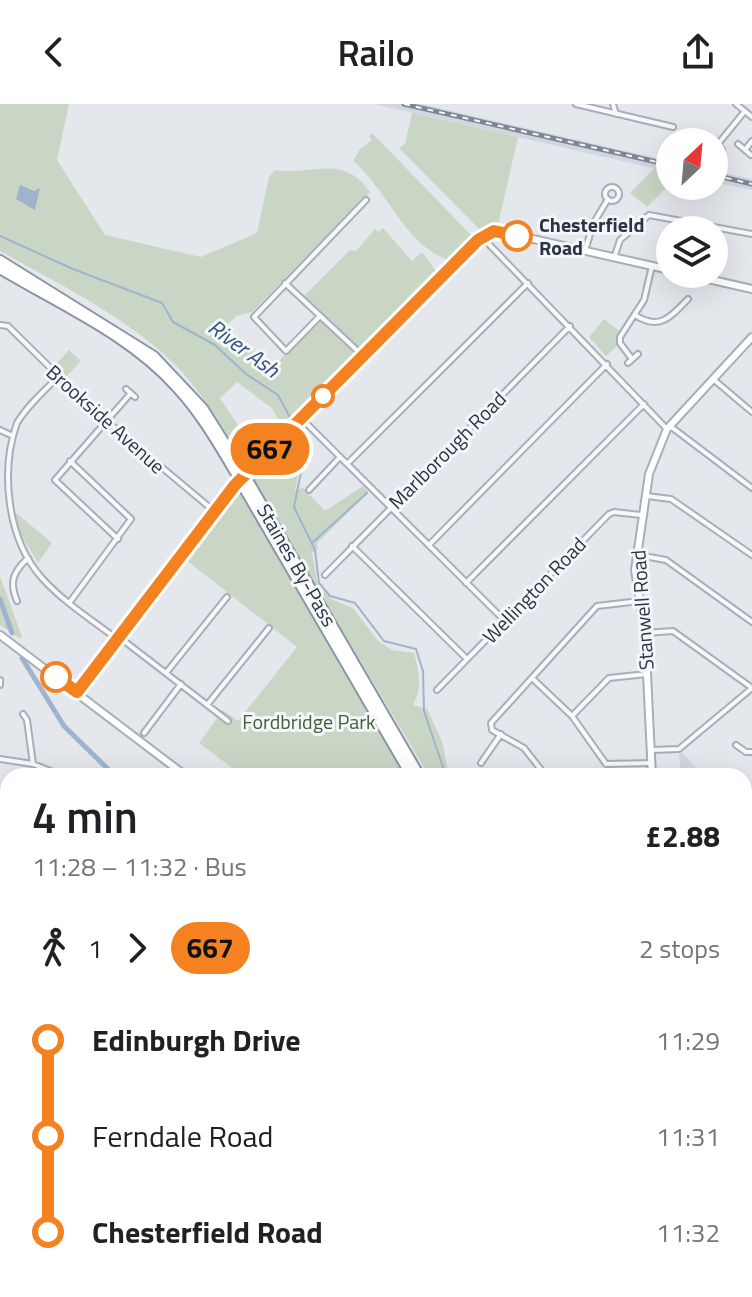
<!DOCTYPE html>
<html lang="en">
<head>
<meta charset="utf-8">
<style>
	body { margin:0; font-family:"Titillium Web",sans-serif; background:#f2f2f2; color:#202124; height:100vh; display:flex; flex-direction:column; font-size:30px; white-space:nowrap }
	* { box-sizing:border-box; margin:0 }
	p { font-size:26px; color:#757577 }
	.icon { flex:none; width:44px; height:44px; fill:none; stroke:currentColor; stroke-width:2; stroke-linecap:round; stroke-linejoin:round }
	.map { position:relative; flex:1; overflow:hidden }
	.sheet { position:absolute; left:0px; top:664px; width:752px; height:530px; display:flex; flex-direction:column; background:#fff; border-radius:24px 24px 0 0; box-shadow:0 8px 32px #0002 }
	.sheet>* { flex:none }
	.badge { padding:0 16px; border-radius:26px; font-size:28px; line-height:52px }
	.needle { width:52px; rotate:26deg }
	.tools { position:absolute; left:656px; top:24px; display:grid; gap:16px }
	.tools a { display:grid; place-items:center; width:72px; height:72px; border-radius:50%; background:#fff; box-shadow:0 8px 32px #0002; font-size:40px }
	.map>.badge { position:absolute; translate:-50% -50%; box-shadow:0 0 0 4px #fff }
	.legs { display:flex; align-items:center; gap:12px; height:88px; padding:0 32px; font-size:26px }
	.legs p { margin-inline-start:auto }
	.headline { display:flex; align-items:center; justify-content:space-between; height:136px; padding:0 32px }
	h1 { font-size:44px; font-weight:600; line-height:60px }
	ul { padding:0 32px; list-style:none }
	li { display:flex; align-items:center; gap:28px; height:96px; font-size:30px }
	li i { display:grid; place-items:center; width:12px; height:100%; margin:0 10px; background:currentColor }
	li i::after { content:''; width:20px; height:20px; margin:-10px; border:6px solid; border-radius:50%; background:#fff }
	li p { margin-inline-start:auto }
	li:first-child i { background:linear-gradient(#0000 50%,currentColor 0) }
	li:last-child i { background:linear-gradient(currentColor 50%,#0000 0) }
	header { display:flex; justify-content:space-between; align-items:center; height:104px; padding:0 32px; background:#fff; font-size:36px; font-weight:600 }
	.map>svg:first-child { display:block }
</style>
</head>
<body>
<header><svg class="icon" aria-label="back" viewBox="0 0 24 24"><path d="M15 5l-7 7 7 7"/></svg>Railo<svg class="icon" aria-label="share" viewBox="0 0 24 24"><path d="M12 15V3M7 8l5-5 5 5M5 13v7h14v-7"/></svg></header>
<div class="map">
<svg width="752" height="1193" viewBox="0 0 752 1193">
	<rect width="100%" height="100%" fill="#e4e7ec"/>
	<!-- built -->
	<path fill="#d2d6de" d="M374,0h47l249,57v11z
		M714,67l38,8v11l-38,-8z
		M683,649l19,22 -1,1h-20l-2,-22z"/>
	<!-- green -->
	<path fill="#c9d6c5" d="M0,0h69l-12,56 48,75 96,22 56,-24 12,-56 6,-7c39,6 67,-17 95,22l-118,120 -16,4 -13,13 11,11 4,-4 33,33 48,-49 34,32 1,6 -71,71 -11,-21 -35,-26 -17,16 36,55 -10,11c-20,-31 -38,-63 -63,-91 -49,-53 -121,-87 -183,-122z
		M412,9l106,24 -20,88 -17,6 -82,-83 6,-4z
		M372,29l101,104 -25,23c-45,-17 -60,-70 -95,-99l7,-12 12,-9 -3,-3z
		M655,64l15,4v12l-23,23 -17,-14z
		M383,124l29,33 10,-9 14,19 -71,75h-8l-53,-50 46,-46 6,1 19,-22 4,3z
		M604,215l15,12 -1,14 -12,11 -17,-19z
		M69,246l12,11 -16,17 -12,-11z
		M295,329l5,32 -5,25 8,-2 22,23 38,-25 6,6 -52,51 1,6 -6,4 6,32 13,14 22,9 25,33 14,9 22,3c5,18 9,35 -1,52l14,4 15,32 7,35h-20l-178,-299z
		M238,386l166,286h-161l-44,-33 24,-33 15,11 59,-74 -111,-87z
		M15,408l37,31 -14,20 -22,-37z
		M0,472l22,61 -3,1 -19,-13z
		M752,706v360l-8,-8v-351z
		M8,1005v38l-8,6v-39z
		M744,1103l6,6 -3,3 5,-1v65l-8,-9z
		M8,1121v65h99l-3,7h-104v-66z
		M119,1186h43v4l-41,3 -5,-2z
		M306,1186h68l-14,7h-69z"/>
	<!-- water -->
	<path fill="#9fb4cc" d="M20,81l14,6 6,-3 -5,22 -19,-11z
		M8,1043v78l-8,6v-78z
		M744,1167l8,9v17h-392l14,-7h370z"/>
	<g fill="none" stroke-linecap="round" stroke-linejoin="round">
		<!-- stream -->
		<path stroke="#9fb4cc" stroke-width="2" d="M0,132l73,33 89,34 11,19 42,23 31,29 32,21 15,28
			M297,324l7,29 -10,50 21,43 4,33 11,13 25,7 29,38 32,8 7,22 1,40 22,65
			M312,439l55,-50"/>
		<!-- canal -->
		<path stroke="#9fb4cc" stroke-width="5" d="M0,495l12,34
			M22,554l42,68 51,50
			M744,1101l8,8"/>
		<!-- river -->
		<path stroke="#9fb4cc" stroke-width="9" d="M280,1193l14,-7"/>
		<defs>
			<path id="street" d="M576,0l97,23
				M613,0l3,10
				M736,0l16,13
				M738,40l13,11
				M722,46l-4,-6 27,-33
				M745,46l7,-9
				M605 90a7 7 0 1 1 14 0a7 7 0 1 1-14 0Z
				M482,133l184,191
				M585,147l8,-27 15,-25
				M614,154l6,-18 29,-25 103,19
				M285,179l78,73
				M635,211c24,16 36,2 53,-16
				M320,212l-34,35 -32,-34 112,-117
				M0,221l8,1 83,82 123,103
				M632,255l-12,-16v-6l24,-37 8,-34
				M628,259l10,-9
				M58,273c-14,14 -31,29 -41,46 -17,48 -10,115 24,154 21,24 51,43 76,62
				M713,275l39,33
				M126,285l9,8
				M301,314l204,203
				M670,322l82,62
				M0,326l11,5
				M347,360l181,-181
				M309,386l31,-33
				M647,392l24,3 81,56
				M118,435l-63,-59 76,-87
				M429,441l178,-181
				M352,442l115,113
				M638,451l28,5 86,62
				M325,471l245,-249
				M466,479l178,-179
				M17,497c-8,-19 -4,-29 11,-43
				M70,498l61,-83 -61,-58
				M645,529l28,-2 79,57 -73,61 -27,1
				M119,533l109,84
				M166,569l61,-76
				M532,574l40,38 34,48 46,-1
				M0,576v5
				M437,586l172,-176 5,-2 27,3
				M207,601l62,-77
				M23,610l4,6 6,44
				M572,612l37,-38 38,-4
				M144,629l37,-49
				M736,641l10,7h6
				M0,655l33,5 30,12
				M481,659l20,-29
				M546,672l-22,-28 -32,-18 -1,-7 106,-117 43,-5
				M730,672l5,-1
				M0,742l8,-1
				M0,795l8,6
				M0,858l8,6
				M0,916l8,-5"/>
			<path id="secondary" d="M686,170l66,15
				M0,531l186,141
				M56,573l15,15h6
				M77,588l158,-207 249,-250 14,-4 172,39
				M652,672l-7,-143 -10,-63 14,-96 18,-45 85,-92
				M744,701l8,-1
				M0,1003l8,-6"/>
			<path id="highway" d="M0,156l154,96 49,52 39,62
				M0,165c60,36 130,66 177,119 24,26 41,56 59,86
				M252,383l168,289
				M246,388l165,284
				M744,1071l8,8
				M744,1082l8,8"/>
		</defs>
		<!-- street casing -->
		<use href="#street" stroke="#a9aeb7" stroke-width="8"/>
		<!-- secondary casing -->
		<use href="#secondary" stroke="#a9aeb7" stroke-width="10"/>
		<!-- highway casing -->
		<use href="#highway" stroke="#8b94a3" stroke-width="12"/>
		<!-- street -->
		<use href="#street" stroke="#f7f8fa" stroke-width="4"/>
		<!-- secondary -->
		<use href="#secondary" stroke="#fff" stroke-width="6"/>
		<!-- highway -->
		<use href="#highway" stroke="#fff" stroke-width="8"/>
		<defs>
			<path id="rail" d="M404,0l266,61
				M714,71l38,9"/>
		</defs>
		<!-- rail casing -->
		<use href="#rail" stroke="#7d8696" stroke-width="5"/>
		<!-- rail -->
		<use href="#rail" stroke="#f4f6f9" stroke-width="2" stroke-dasharray="6" stroke-linecap="butt"/>
		<defs>
			<path id="highway-bridge" d="M242,366l10,17
				M236,370l10,18"/>
		</defs>
		<!-- highway-bridge casing -->
		<use href="#highway-bridge" stroke="#8b94a3" stroke-width="12" stroke-linecap="butt"/>
		<!-- highway-bridge -->
		<use href="#highway-bridge" stroke="#fff" stroke-width="8"/>
	</g>
	<g fill="none" stroke-linecap="round" stroke-linejoin="round">
		<defs>
			<path id="line-1" d="M56,573l21,15 158,-207 243,-245 16,-9 23,5"/>
		</defs>
		<!-- line-1 casing -->
		<use href="#line-1" stroke="#fff" stroke-width="18"/>
		<!-- line-1 -->
		<use href="#line-1" stroke="#f58220" stroke-width="12"/>
	</g>
	<!-- markers -->
	<g fill="#fff" stroke="#f58220" stroke-width="4">
		<circle cx="517" cy="132" r="14"/>
		<circle cx="323" cy="292" r="10"/>
		<circle cx="56" cy="573" r="14"/>
	</g>
	<g text-anchor="middle" dominant-baseline="central" stroke-width="6" stroke-linejoin="round" paint-order="stroke">
		<!-- stop labels -->
		<g font-size="20" font-weight="bold" fill="#2b3445" stroke="#f4f6f9" text-anchor="start">
			<text x="539" y="120">Chesterfield<tspan x="539" dy="23">Road</tspan></text>
		</g>
		<!-- street labels -->
		<g font-size="20" fill="#2b3445" stroke="#f4f6f9">
			<text transform="translate(106 315) rotate(42)">Brookside Avenue</text>
			<text transform="translate(447 346) rotate(-45)">Marlborough Road</text>
			<text transform="translate(297 461) rotate(60)">Staines By-Pass</text>
			<text transform="translate(534 486) rotate(-46)">Wellington Road</text>
			<text transform="translate(642 506) rotate(-94)">Stanwell Road</text>
		</g>
		<!-- park labels -->
		<g font-size="20" fill="#3f6138" stroke="#f4f6f9">
			<text x="309" y="617">Fordbridge Park</text>
		</g>
		<!-- water labels -->
		<g font-size="22" font-style="italic" fill="#34527a" stroke="#f4f6f9">
			<text transform="translate(244 244) rotate(36)">River Ash</text>
		</g>
	</g>
</svg>
<div class="tools">
<a><svg class="needle" viewBox="-14 -14 28 28"><path d="M0-13l5 13h-10z" fill="#e53935"/><path d="M0 13l5-13h-10z" fill="#757577"/></svg></a>
<a><svg class="icon" aria-label="layers" viewBox="0 0 24 24"><path d="M12 4l9 5-9 5-9-5zM3 14l9 5 9-5"/></svg></a>
</div>
<b class="badge" style="left:270px;top:345px;background:#f58220;color:#111">667</b>
<section class="sheet">
<div class="headline"><div><h1>4 min</h1><p>11:28 – 11:32 · Bus</p></div><b>£2.88</b></div>
<div class="legs"><svg class="icon" aria-label="walk" viewBox="0 0 24 24"><circle cx="13" cy="4" r="2"/><path d="M13 8l-2 6 4 7M11 14l-3 7M7 12l3-4h3l4 4"/></svg>1<svg class="icon" aria-label="forward" viewBox="0 0 24 24"><path d="M9 5l7 7-7 7"/></svg><b class="badge" style="background:#f58220;color:#111">667</b><p>2 stops</p></div>
<ul>
<li><i style="color:#f58220"></i><b>Edinburgh Drive</b><p>11:29</p></li>
<li><i style="color:#f58220"></i><span>Ferndale Road</span><p>11:31</p></li>
<li><i style="color:#f58220"></i><b>Chesterfield Road</b><p>11:32</p></li>
</ul>
</section>
</div>
</body>
</html>
